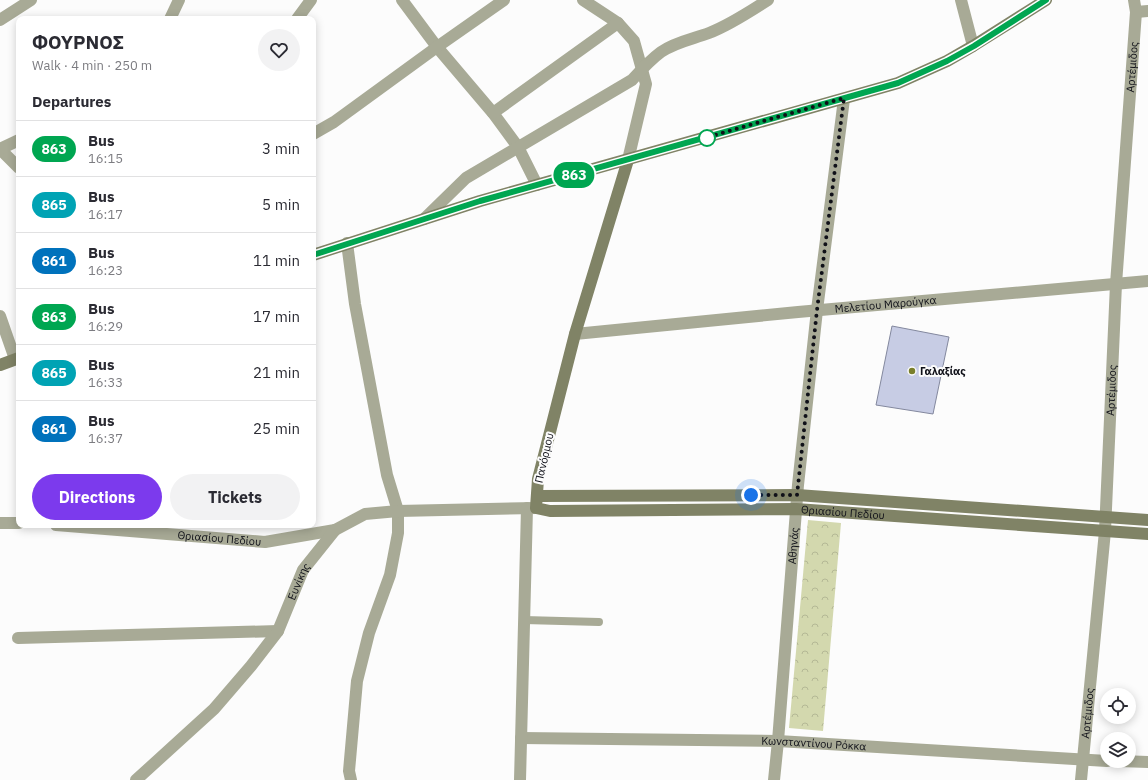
<!DOCTYPE html>
<html lang="en">
<head>
<meta charset="utf-8">
<style>
	body { margin:0; font-family:"IBM Plex Sans",sans-serif; background:#f2f2f3; color:#2b2b33; height:100vh; display:flex; flex-direction:column; font-size:15px; white-space:nowrap }
	* { box-sizing:border-box; margin:0 }
	p { font-size:13px; color:#7c7c81 }
	.icon { flex:none; width:22px; height:22px; fill:none; stroke:currentColor; stroke-width:2; stroke-linecap:round; stroke-linejoin:round }
	.map { position:relative; flex:1; overflow:hidden }
	.side { position:absolute; left:16px; top:16px; width:300px; height:512px; display:flex; flex-direction:column; background:#fff; border-radius:8px; box-shadow:0 2px 10px #0003 }
	.side>* { flex:none }
	.badge { padding:0 8px; border-radius:13px; font-size:14px; line-height:26px }
	.fabs { position:absolute; left:1100px; top:688px; display:grid; gap:8px }
	.fabs a { display:grid; place-items:center; width:36px; height:36px; border-radius:50%; background:#fff; box-shadow:0 2px 10px #0003; font-size:20px }
	.you { position:absolute; width:20px; height:20px; margin:-10px; border:3px solid #fff; border-radius:50%; background:#1a73e8; box-shadow:0 0 0 6px #1a73e833 }
	.map>.badge { position:absolute; translate:-50% -50%; box-shadow:0 0 0 2px #fff }
	h2 { padding:0 16px; font-size:15px; line-height:36px }
	.round { display:grid; place-items:center; flex:none; width:42px; height:42px; border-radius:21px; background:#f2f2f3 }
	.overview { display:flex; align-items:center; justify-content:space-between; height:68px; padding:0 16px }
	h1 { font-size:19px; font-weight:700; line-height:30px }
	.cta { display:flex; gap:8px; margin-top:auto; padding:8px 16px }
	.cta a { flex:1; height:46px; border-radius:24px; background:#7c3aed; color:#fff; font-size:16px; font-weight:700; line-height:46px; text-align:center }
	.cta a+a { background:#f2f2f3; color:#2b2b33 }
	ul { padding:0; list-style:none }
	li { display:flex; align-items:center; gap:12px; height:56px; padding:0 16px; border-top:1px solid #e1e1e2 }
	li div { flex:1 }
	li b { display:block; font-size:15px }
	li em { font-style:normal }
	li .badge { min-width:44px; font-weight:700; text-align:center }
	.map>svg:first-child { display:block }
</style>
</head>
<body>
<div class="map">
<svg width="1148" height="780" viewBox="0 0 1148 780">
	<defs>
		<pattern id="park-crowns" width="20" height="18" patternUnits="userSpaceOnUse"><rect width="20" height="18" fill="#d3d8ae"/><path d="M2 6a3 3 0 1 1 6 0M12 15a3 3 0 1 1 6 0" fill="none" stroke="#b4b895"/></pattern>
	</defs>
	<rect width="100%" height="100%" fill="#fcfcfc"/>
	<!-- park -->
	<path fill="url(#park-crowns)" d="M808,520l33,3 -18,208 -34,-3z"/>
	<!-- building -->
	<path fill="#c7cce4" stroke="#83889e" d="M892,326l57,11 -16,77 -57,-9z"/>
	<g fill="none" stroke-linecap="round" stroke-linejoin="round">
		<!-- lane -->
		<path stroke="#a8aa96" stroke-width="8" d="M524,620l75,2"/>
		<!-- street -->
		<g stroke="#a8aa96" stroke-width="12">
			<path d="M402,0l35,47 56,66 25,34 19,38"/>
			<path d="M583,0l35,23 16,18 12,43 -18,76"/>
			<path d="M961,0l12,46"/>
			<path d="M1136,12l12,-1"/>
			<path d="M170,19l9,-19"/>
			<path d="M297,19l14,-19"/>
			<path d="M0,20l31,-20"/>
			<path d="M493,113l125,-90"/>
			<path d="M313,134l21,-12 103,-75 67,-47"/>
			<path d="M0,149l19,19"/>
			<path d="M0,149l19,-9"/>
			<path d="M424,219l42,-41 166,-98c9,-10 18,-20 29,-28 14,-10 32,-13 48,-19 21,-8 40,-21 59,-33"/>
			<path d="M347,243l8,61 32,171 11,36v22l-8,42 -21,58 -12,48 -8,90 2,9"/>
			<path d="M0,316l15,43"/>
			<path id="s1" d="M575,334l223,-22 350,-31"/>
			<path d="M0,523h19"/>
			<path id="s2" d="M56,525l209,17 70,-12"/>
			<path d="M18,638l260,-7"/>
			<path id="s3" d="M521,738l257,3 329,20"/>
			<path d="M1119,761l29,1"/>
			<path id="s4" d="M136,780l78,-71 37,-43 27,-35 25,-61 32,-40 30,-16 33,-3 138,-3"/>
			<path d="M520,780l7,-272"/>
			<path id="s5" d="M774,780l4,-39 20,-256 19,-175 27,-211"/>
			<path id="s6" d="M1081,780l24,-249 11,-247 20,-272 -2,-12"/>
		</g>
		<!-- secondary -->
		<g stroke="#808366" stroke-width="12">
			<path id="s7" d="M628,160l-53,174 -37,145 -2,29 14,3 246,-2 352,25"/>
			<path d="M313,255l167,-54 418,-118 49,-22 26,-15 73,-46"/>
			<path d="M0,365l19,-7"/>
			<path d="M537,496l260,-1 351,25"/>
		</g>
	</g>
	<g fill="none" stroke-linecap="round" stroke-linejoin="round">
		<defs>
			<path id="line" d="M313,255l167,-54 418,-118 49,-22 27,-15 72,-46"/>
		</defs>
		<!-- line casing -->
		<use href="#line" stroke="#fff" stroke-width="9"/>
		<!-- line -->
		<use href="#line" stroke="#00a651" stroke-width="6"/>
		<!-- walk -->
		<path stroke="#0f1018" stroke-width="4" stroke-dasharray="0 7.2" d="M707,138l-6,1 143,-41 -27,212 -20,185h-46"/>
	</g>
	<!-- markers -->
	<circle fill="#fff" stroke="#00a651" stroke-width="2" cx="707" cy="138" r="8"/>
	<circle fill="#7a7f2a" stroke="#fcfcfc" stroke-width="1.5" cx="912" cy="371" r="4"/>
	<g text-anchor="middle" dominant-baseline="central" stroke-width="4" stroke-linejoin="round" paint-order="stroke">
		<!-- street labels -->
		<g font-size="11" fill="#0f1018" stroke="#fcfcfc">
			<text stroke="none"><textPath href="#s6" startOffset="715">Αρτέμιδος</textPath></text>
			<text stroke="none"><textPath href="#s1" startOffset="312">Μελετίου Μαρούγκα</textPath></text>
			<text stroke="none"><textPath href="#s6" startOffset="391">Αρτέμιδος</textPath></text>
			<text transform="translate(544 458) rotate(-77)">Πανόρμου</text>
			<text stroke="none"><textPath href="#s7" startOffset="668">Θριασίου Πεδίου</textPath></text>
			<text stroke="none"><textPath href="#s2" startOffset="164">Θριασίου Πεδίου</textPath></text>
			<text stroke="none"><textPath href="#s5" startOffset="235">Αθηνάς</textPath></text>
			<text stroke="none"><textPath href="#s4" startOffset="260">Ευνίκης</textPath></text>
			<text stroke="none"><textPath href="#s6" startOffset="67">Αρτέμιδος</textPath></text>
			<text stroke="none"><textPath href="#s3" startOffset="293">Κωνσταντίνου Ρόκκα</textPath></text>
		</g>
		<!-- poi labels -->
		<g font-size="11" font-weight="bold" fill="#0f1018" stroke="#fcfcfc" text-anchor="start">
			<text x="920" y="371">Γαλαξίας</text>
		</g>
	</g>
</svg>
<div class="fabs">
<a><svg class="icon" aria-label="locate" viewBox="0 0 24 24"><circle cx="12" cy="12" r="6"/><path d="M12 2v4M12 18v4M2 12h4M18 12h4"/></svg></a>
<a><svg class="icon" aria-label="layers" viewBox="0 0 24 24"><path d="M12 4l9 5-9 5-9-5zM3 14l9 5 9-5"/></svg></a>
</div>
<div class="you" style="left:751px;top:495px"></div>
<b class="badge" style="left:574px;top:175px;background:#00a651;color:#fff">863</b>
<section class="side">
<div class="overview"><div><h1>ΦΟΥΡΝΟΣ</h1><p>Walk · 4 min · 250 m</p></div><a class="round"><svg class="icon" aria-label="heart" viewBox="0 0 24 24"><path d="M12 20l-8-8c-3-5 5-10 8-4 3-6 11-1 8 4z"/></svg></a></div>
<h2>Departures</h2>
<ul>
<li><span class="badge" style="background:#00a651;color:#fff">863</span><div><b>Bus</b><p>16:15</p></div><em>3 min</em></li>
<li><span class="badge" style="background:#00a3b4;color:#fff">865</span><div><b>Bus</b><p>16:17</p></div><em>5 min</em></li>
<li><span class="badge" style="background:#0072bc;color:#fff">861</span><div><b>Bus</b><p>16:23</p></div><em>11 min</em></li>
<li><span class="badge" style="background:#00a651;color:#fff">863</span><div><b>Bus</b><p>16:29</p></div><em>17 min</em></li>
<li><span class="badge" style="background:#00a3b4;color:#fff">865</span><div><b>Bus</b><p>16:33</p></div><em>21 min</em></li>
<li><span class="badge" style="background:#0072bc;color:#fff">861</span><div><b>Bus</b><p>16:37</p></div><em>25 min</em></li>
</ul>
<div class="cta"><a>Directions</a><a>Tickets</a></div>
</section>
</div>
</body>
</html>
